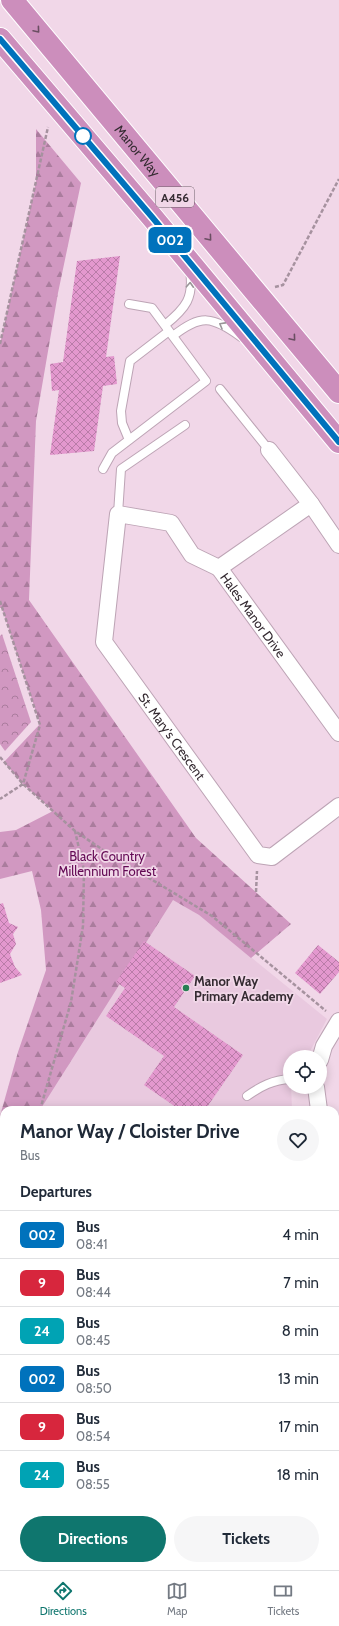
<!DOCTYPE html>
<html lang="en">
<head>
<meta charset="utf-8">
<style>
	body { margin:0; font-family:Cabin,sans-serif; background:#f6f6f7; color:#1f2937; height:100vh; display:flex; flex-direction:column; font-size:15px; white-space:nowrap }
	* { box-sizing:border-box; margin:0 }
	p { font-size:13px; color:#747a83 }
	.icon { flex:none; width:22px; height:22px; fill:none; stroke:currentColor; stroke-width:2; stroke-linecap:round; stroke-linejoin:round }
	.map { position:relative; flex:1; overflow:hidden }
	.sheet { position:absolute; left:0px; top:1106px; width:339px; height:464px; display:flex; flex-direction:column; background:#fff; border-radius:12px 12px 0 0; box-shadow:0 2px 10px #0003 }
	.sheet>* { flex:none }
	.badge { padding:0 8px; border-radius:6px; font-size:14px; line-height:26px }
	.controls { position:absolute; left:283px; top:1050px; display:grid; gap:8px }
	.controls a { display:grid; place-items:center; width:44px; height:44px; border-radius:50%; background:#fff; box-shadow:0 2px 10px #0003; font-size:20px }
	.map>.badge { position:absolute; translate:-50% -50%; box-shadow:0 0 0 2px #fff }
	h2 { padding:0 20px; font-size:15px; line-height:36px }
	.round { display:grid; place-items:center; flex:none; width:42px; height:42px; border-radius:21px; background:#f6f6f7 }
	.head { display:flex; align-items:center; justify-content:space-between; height:68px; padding:0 20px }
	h1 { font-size:19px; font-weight:700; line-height:30px }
	.action { display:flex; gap:8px; margin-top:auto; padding:8px 20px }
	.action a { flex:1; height:46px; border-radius:24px; background:#0f766e; color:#fff; font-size:16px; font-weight:700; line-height:46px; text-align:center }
	.action a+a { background:#f6f6f7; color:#1f2937 }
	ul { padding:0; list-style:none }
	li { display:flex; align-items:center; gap:12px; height:48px; padding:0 20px; border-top:1px solid #e0e1e3 }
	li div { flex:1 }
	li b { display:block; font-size:15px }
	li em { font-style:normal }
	li .badge { min-width:44px; font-weight:700; text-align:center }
	.tab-bar { display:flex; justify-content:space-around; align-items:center; height:56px; border-top:1px solid #e0e1e3; background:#fff; font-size:11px; color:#747a83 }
	.tab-bar a { display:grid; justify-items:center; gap:2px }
	.tab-bar .active { color:#0f766e }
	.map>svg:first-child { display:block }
</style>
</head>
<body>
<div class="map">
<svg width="339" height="1570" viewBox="0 0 339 1570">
	<defs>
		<pattern id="forest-firs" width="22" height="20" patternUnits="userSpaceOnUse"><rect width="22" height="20" fill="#d198c1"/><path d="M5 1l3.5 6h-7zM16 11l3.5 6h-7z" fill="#aa7c9d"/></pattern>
		<pattern id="park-crowns" width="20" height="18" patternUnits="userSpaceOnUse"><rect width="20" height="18" fill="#d198c1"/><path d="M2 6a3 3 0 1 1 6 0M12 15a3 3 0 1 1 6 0" fill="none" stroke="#aa7c9d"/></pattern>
		<pattern id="water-waves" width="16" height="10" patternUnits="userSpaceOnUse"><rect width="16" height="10" fill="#b972a6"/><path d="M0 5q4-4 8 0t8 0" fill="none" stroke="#975e88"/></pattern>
		<pattern id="building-cross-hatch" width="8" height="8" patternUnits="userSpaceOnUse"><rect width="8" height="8" fill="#e398ce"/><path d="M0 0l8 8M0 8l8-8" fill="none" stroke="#b97ca8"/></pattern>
	</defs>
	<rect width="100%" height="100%" fill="#f1d7e8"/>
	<!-- built -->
	<path fill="#e9c9df" d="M87,847l112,68 128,104 -20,38h-17l2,53h-252l27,-64z"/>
	<!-- forest -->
	<path fill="url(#forest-firs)" d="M36,129l45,54 -23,110 -22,128 -7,179 167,238 95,86 -40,34 -52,-43 -26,-15 -133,210h-36v7l-4,-1 18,-64 28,-82 -5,-60 -9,-39 -32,8v-47l16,-2 37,-19 -30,-27 -19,-22 36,-38 -38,-116h-2v-264l36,-162z"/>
	<!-- park -->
	<path fill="url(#park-crowns)" d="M2,634l29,88 -26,29 -5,-7v-108z"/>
	<!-- water -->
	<path fill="url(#water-waves)" stroke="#915d83" d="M0,1116l4,2v46l-4,7z"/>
	<!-- building -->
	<path fill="url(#building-cross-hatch)" d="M120,256l-14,101 8,-1 3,28 -14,2 -9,65 -44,4 9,-65 -7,1 -2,-27 13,-2 14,-101z
		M3,903l6,20 9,4 -5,7 3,10 -6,10 5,13 7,8 -22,8v-79z
		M144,941l51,35 -21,31 69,48 -38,55h-25l-36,-25 20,-29 -58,-40 19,-28 -9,-6z
		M318,945l21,17v10l-19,22 -25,-21z"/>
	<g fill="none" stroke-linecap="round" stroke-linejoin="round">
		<defs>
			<path id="service" d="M165,325c21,-17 29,-27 25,-55
				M173,336c28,-22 39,-20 68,1
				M220,389l49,61
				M129,440l-7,-17 -1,-12 9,-50 39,-30
				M103,469l9,-16 94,-72 -54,-73 -23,-4
				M118,514l3,-45 64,-44
				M247,1096c14,-10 26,-16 43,-17"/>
			<g id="minor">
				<path d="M269,450l42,54"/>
				<path id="s1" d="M339,545l-28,-41 -92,64 120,165"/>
				<path id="s2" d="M219,568l-27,-13 -21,-32 -53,-9 -14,128 154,213 14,2 67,-51"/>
				<path d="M320,1060l4,-14 15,-25"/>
				<path d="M316,1087l3,23"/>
				<path d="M335,1134h4"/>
				<path d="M0,1326l4,-3"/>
				<path d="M0,1414h4"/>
				<path d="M335,1429l4,-5"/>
				<path d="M245,1566l5,4"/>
				<path d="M326,1566l3,4"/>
				<path d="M81,1570l27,-4"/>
				<path d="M300,1570l6,-4"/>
			</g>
			<g id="trunk">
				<path id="s3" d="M12,0l327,392"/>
				<path d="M0,39l152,178 187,225"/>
			</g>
		</defs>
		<!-- service casing -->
		<use href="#service" stroke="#bda4b5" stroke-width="10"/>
		<!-- minor casing -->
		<use href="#minor" stroke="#bda4b5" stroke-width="18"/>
		<!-- trunk casing -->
		<use href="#trunk" stroke="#fff" stroke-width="24"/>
		<!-- path -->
		<path stroke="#a6929f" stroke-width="2.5" stroke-dasharray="4 2" stroke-linecap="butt" d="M275,287l8,-2 56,-106
			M0,344l48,-217
			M0,601l40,124 -17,59 -23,15
			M0,757l23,27 52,47 31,21 106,64 114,95
			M256,892l1,-21
			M40,1110l31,-108 12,-76 1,-56 -9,-39
			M0,1202l4,-3
			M0,1204l4,3"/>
		<!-- service -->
		<use href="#service" stroke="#fff" stroke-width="8"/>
		<!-- minor -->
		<use href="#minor" stroke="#fff" stroke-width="16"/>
		<!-- trunk -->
		<use href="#trunk" stroke="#cc8ebc" stroke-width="22"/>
	</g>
	<!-- one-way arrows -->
	<defs><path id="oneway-chevron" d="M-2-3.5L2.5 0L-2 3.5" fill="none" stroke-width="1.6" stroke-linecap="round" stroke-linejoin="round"/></defs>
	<g stroke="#6a4e62">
		<use href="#oneway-chevron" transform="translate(37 30) rotate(50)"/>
		<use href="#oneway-chevron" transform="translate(209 238) rotate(50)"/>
		<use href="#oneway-chevron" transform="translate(293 338) rotate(50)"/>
	</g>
	<g stroke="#9a9598">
		<use href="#oneway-chevron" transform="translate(190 285) rotate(-87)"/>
		<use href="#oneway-chevron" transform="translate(222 325) rotate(-151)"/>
	</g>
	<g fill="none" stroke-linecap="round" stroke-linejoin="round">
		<defs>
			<path id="line" d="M0,39l152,178 187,225"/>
		</defs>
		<!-- line casing -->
		<use href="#line" stroke="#fff" stroke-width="9"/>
		<!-- line -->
		<use href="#line" stroke="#0072bc" stroke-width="6"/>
	</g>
	<!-- markers -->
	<circle fill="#fff" stroke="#0072bc" stroke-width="2" cx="83" cy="136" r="8"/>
	<circle fill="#277e52" stroke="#f1d7e8" stroke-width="1.5" cx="186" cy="988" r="4"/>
	<g text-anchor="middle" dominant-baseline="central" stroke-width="3.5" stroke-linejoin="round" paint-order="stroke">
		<!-- shield labels -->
		<rect fill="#f1d7e8" stroke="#6d5f69" stroke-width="1" x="156" y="187" width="38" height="20" rx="3"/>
		<g font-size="12" font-weight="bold" fill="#352b32">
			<text x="175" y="197">A456</text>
		</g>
		<!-- street labels -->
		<g font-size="13" fill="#352b32" stroke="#f1d7e8">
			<text stroke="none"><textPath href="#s3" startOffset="196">Manor Way</textPath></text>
			<text stroke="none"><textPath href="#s1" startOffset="220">Hales Manor Drive</textPath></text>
			<text stroke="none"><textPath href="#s2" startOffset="367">St. Mary's Crescent</textPath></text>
		</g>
		<!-- park labels -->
		<g font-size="13" fill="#630954" stroke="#f1d7e8">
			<text x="107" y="856">Black Country<tspan x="107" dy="15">Millennium Forest</tspan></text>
		</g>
		<!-- poi labels -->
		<g font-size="13" font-weight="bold" fill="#352b32" stroke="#f1d7e8" text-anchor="start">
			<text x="194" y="981">Manor Way<tspan x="194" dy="15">Primary Academy</tspan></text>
		</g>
	</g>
</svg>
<div class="controls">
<a><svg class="icon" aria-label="locate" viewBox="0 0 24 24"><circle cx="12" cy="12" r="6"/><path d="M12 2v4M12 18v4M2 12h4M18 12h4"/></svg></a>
</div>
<b class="badge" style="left:170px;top:240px;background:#0072bc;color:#fff">002</b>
<section class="sheet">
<div class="head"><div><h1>Manor Way / Cloister Drive</h1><p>Bus</p></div><a class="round"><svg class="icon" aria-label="heart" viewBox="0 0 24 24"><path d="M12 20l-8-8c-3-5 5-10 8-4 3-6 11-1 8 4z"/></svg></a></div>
<h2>Departures</h2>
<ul>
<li><span class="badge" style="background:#0072bc;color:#fff">002</span><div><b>Bus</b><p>08:41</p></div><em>4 min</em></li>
<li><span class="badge" style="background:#d7263d;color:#fff">9</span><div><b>Bus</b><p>08:44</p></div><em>7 min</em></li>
<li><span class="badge" style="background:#00a3b4;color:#fff">24</span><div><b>Bus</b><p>08:45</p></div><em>8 min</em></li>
<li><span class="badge" style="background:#0072bc;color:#fff">002</span><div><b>Bus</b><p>08:50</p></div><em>13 min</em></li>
<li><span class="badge" style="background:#d7263d;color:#fff">9</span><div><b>Bus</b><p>08:54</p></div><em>17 min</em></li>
<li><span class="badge" style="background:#00a3b4;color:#fff">24</span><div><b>Bus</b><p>08:55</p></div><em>18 min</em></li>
</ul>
<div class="action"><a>Directions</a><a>Tickets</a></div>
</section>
</div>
<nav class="tab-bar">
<a class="active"><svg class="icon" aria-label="directions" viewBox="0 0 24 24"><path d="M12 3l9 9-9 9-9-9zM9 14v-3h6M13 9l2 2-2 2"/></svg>Directions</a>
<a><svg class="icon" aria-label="map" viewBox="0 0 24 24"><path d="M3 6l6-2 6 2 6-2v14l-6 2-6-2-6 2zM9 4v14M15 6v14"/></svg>Map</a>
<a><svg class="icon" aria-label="tickets" viewBox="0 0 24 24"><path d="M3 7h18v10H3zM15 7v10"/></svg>Tickets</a>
</nav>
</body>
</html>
